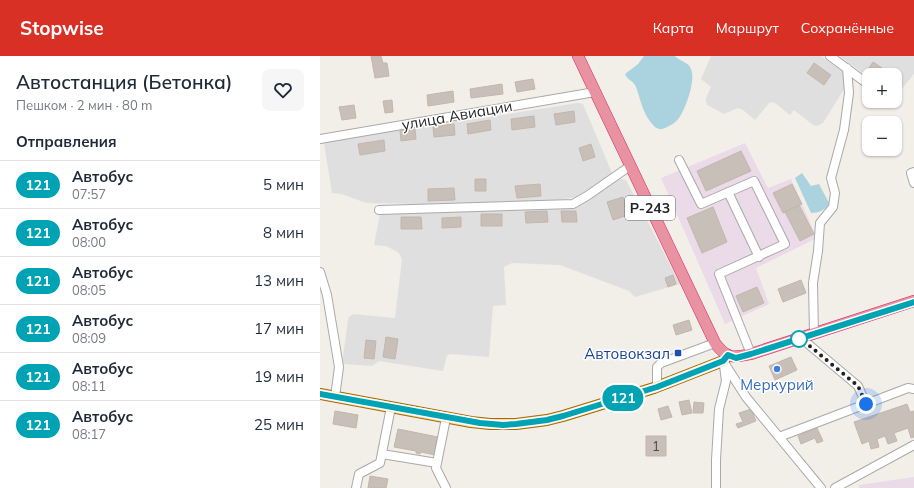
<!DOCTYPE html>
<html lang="ru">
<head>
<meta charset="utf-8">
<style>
	body { margin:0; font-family:Mulish,sans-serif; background:#f6f6f7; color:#1f2937; height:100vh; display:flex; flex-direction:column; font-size:15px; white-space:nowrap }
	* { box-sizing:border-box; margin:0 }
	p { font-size:13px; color:#747a83 }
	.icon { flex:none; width:22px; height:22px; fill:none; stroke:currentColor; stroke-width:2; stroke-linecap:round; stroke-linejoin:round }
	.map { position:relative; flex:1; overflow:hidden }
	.sheet { display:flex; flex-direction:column; background:#fff; width:320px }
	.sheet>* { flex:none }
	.badge { padding:0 8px; border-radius:13px; font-size:14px; line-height:26px }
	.controls { position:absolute; left:542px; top:12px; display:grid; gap:8px }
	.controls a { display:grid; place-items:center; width:40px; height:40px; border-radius:8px; background:#fff; box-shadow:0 1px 3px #0004; font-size:20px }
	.you { position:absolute; width:20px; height:20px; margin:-10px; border:3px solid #fff; border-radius:50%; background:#1a73e8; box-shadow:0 0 0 6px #1a73e833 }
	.map>.badge { position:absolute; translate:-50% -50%; box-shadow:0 0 0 2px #fff }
	h2 { padding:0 16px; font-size:15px; line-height:36px }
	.round { display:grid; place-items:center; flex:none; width:42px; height:42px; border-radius:8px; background:#f6f6f7 }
	.overview { display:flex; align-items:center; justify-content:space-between; height:68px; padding:0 16px }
	h1 { font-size:19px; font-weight:600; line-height:30px }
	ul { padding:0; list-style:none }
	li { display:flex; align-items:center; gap:12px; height:48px; padding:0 16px; border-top:1px solid #e0e1e3 }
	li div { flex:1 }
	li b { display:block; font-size:15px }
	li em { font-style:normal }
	li .badge { min-width:44px; font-weight:700; text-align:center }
	header { display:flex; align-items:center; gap:24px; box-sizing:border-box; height:56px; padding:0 20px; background:#d93025; color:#fff }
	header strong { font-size:19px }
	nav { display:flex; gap:22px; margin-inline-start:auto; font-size:14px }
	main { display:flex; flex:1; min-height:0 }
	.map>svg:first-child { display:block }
</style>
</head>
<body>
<header>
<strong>Stopwise</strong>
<nav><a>Карта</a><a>Маршрут</a><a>Сохранённые</a></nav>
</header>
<main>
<section class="sheet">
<div class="overview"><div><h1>Автостанция (Бетонка)</h1><p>Пешком · 2 мин · 80 m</p></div><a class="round"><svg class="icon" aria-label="heart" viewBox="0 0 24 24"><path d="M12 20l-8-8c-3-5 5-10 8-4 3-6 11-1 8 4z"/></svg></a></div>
<h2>Отправления</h2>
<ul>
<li><span class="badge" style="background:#00a3b4;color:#fff">121</span><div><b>Автобус</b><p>07:57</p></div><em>5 мин</em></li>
<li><span class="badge" style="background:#00a3b4;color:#fff">121</span><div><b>Автобус</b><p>08:00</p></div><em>8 мин</em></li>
<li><span class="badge" style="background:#00a3b4;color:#fff">121</span><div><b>Автобус</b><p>08:05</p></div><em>13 мин</em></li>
<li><span class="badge" style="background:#00a3b4;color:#fff">121</span><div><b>Автобус</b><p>08:09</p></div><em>17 мин</em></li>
<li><span class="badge" style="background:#00a3b4;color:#fff">121</span><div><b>Автобус</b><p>08:11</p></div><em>19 мин</em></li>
<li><span class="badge" style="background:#00a3b4;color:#fff">121</span><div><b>Автобус</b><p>08:17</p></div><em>25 мин</em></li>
</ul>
</section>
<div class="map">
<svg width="594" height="432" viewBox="0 0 594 432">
	<rect width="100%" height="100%" fill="#f2efe9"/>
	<!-- residential -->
	<path fill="#e0dfdf" d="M391,0h110l30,22 -28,45 -6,3 -4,-1 -19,-15 -4,5 -15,-12 -5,-1 -15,18 -12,-10 -5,-2 -14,6 -17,-9 -1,-4v-3l5,-11 -10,-8z
		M520,0h74v18l-19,23v-22h-26v3z
		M258,47l5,1 29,69 -35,24 -21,3 -129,4 -61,-1 -24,-9 -10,-1 -8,-50 18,-5 61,-11 73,-8z
		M301,123l5,1 54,104 -45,13 -6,-6 -69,-26 -48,-2 -8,4 2,38 -13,1 -4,51 -38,-3 -4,1 -4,16 -64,-10 -7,5 -30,-2 6,-44 1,-3 4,-3 42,4 7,-59 -3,-6 -5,-3 -8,-4 -12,-1 6,-31 187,-5 11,-3 37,-25z"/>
	<!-- industrial -->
	<path fill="#ebdbe8" d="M425,87l23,45 23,-9 26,59 -61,30 13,36 -44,20 -64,-146z
		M594,421v11h-55v-3z"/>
	<!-- water -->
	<path fill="#aad3df" d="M324,0h31c4,5 14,6 16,13 5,11 -5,39 -12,49 -3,4 -7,7 -12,9 -5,3 -9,3 -13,-1 -11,-11 -13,-25 -18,-39 -2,-6 -9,-7 -11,-13l13,-10z
		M482,117l9,13 8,-2 10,19c-3,7 -11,10 -18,10l-16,-35z"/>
	<!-- building -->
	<path fill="#c7bfb8" stroke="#c4b6ab" d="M51,0h10l2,7h4l2,13 -14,2z
		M553,6l18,12 -1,1h-19l-5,-3z
		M494,7l17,12 -7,10 -17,-12z
		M213,23l2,10 -18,3 -2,-10z
		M182,28l1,10 -32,4 -1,-9z
		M133,35l1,11 -26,4 -1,-11z
		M72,44l1,12 -8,1 -2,-12z
		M34,49l2,13 -14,2 -3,-13z
		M254,55l1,11 -19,3 -2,-11z
		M214,60l1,11 -23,3 -1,-11z
		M170,64l1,10 -23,4 -1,-10z
		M134,68l1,11 -21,2 -1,-10z
		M95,73l1,10 -15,2 -1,-10z
		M64,84l1,11 -25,4 -2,-11z
		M271,88l4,13 -12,4 -4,-13z
		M421,95l10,20 -45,20 -9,-20z
		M155,123h11v12h-11z
		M220,128l1,12 -24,2 -2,-12z
		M472,128l10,20 -19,9 -10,-20z
		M134,132l1,12 -27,1v-12z
		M303,141l5,18 -15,5 -6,-18z
		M479,149l15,29 -14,7 -15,-29z
		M393,151l14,35 -25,11 -15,-35z
		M227,155l1,11 -22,1 -1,-11z
		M241,155h15l1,11h-15z
		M161,158h21v12h-21z
		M81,161h20l1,12h-21z
		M141,161v10l-19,1v-10z
		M353,219l3,9 -8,3 -3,-9z
		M481,224l5,13 -23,9 -5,-13z
		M437,231l7,16 -21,9 -7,-16z
		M369,264l3,10 -16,5 -3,-10z
		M66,281l12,2 -3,20 -12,-2z
		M46,284l10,1 -2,18 -10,-1z
		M471,301l6,13 -22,10 -6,-14z
		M369,344l3,13 -10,2 -3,-13z
		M374,346l10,1 -1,10h-10z
		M587,348l3,8 4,-1v26l-3,1 -3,-10 -14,5 3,8 -9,3 -3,-8 -8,3 2,8 -8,2 -2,-8 -7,3 -8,-22z
		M348,350l4,11 -11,3 -3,-11z
		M431,353l5,12 -18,7 -2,-4 7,-2 -4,-9z
		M15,355l23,4 -2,13 -23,-4z
		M497,372l6,13 -6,2 -2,-5 -14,6 -3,-8z
		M78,373l40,8 -3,18 -14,-3 -1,2 -4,-1v-2l-22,-4z
		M326,380h20v20h-20z
		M50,420l18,3 -2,9h-18z"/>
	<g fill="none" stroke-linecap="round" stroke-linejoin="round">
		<defs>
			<path id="minor" d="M510,0l39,29
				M0,83l275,-47
				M359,104l22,44 53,-23 31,63 -66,30 32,80
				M594,116l-3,1 3,10
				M408,136l31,65
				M59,154l194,-6 14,-8 43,-30
				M0,216l7,23 12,72 -4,30
				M494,278l-1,-51 5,-32 2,-28 13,-16 2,-14 -4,-15 13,-48 5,-37 -2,-25
				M481,282l57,48 8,18
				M403,305l23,36 75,91
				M337,331v-20l4,-4 54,-20
				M126,362l-10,50 10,20
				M459,381l129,-49 6,1
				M62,398l55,9
				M36,432l3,-14 21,-11 11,-56
				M396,432v-28l3,-51 7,-28 -2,-15
				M515,432l79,-43"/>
			<path id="major" d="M0,338l151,28 19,2h26l31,-4 16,-4 91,-28 69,-27 5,-6"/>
			<path id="highway" d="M258,0l137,287c12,16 18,15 36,11l163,-53"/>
		</defs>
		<!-- minor casing -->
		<use href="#minor" stroke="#a9a9a9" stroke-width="10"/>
		<!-- major casing -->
		<use href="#major" stroke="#a06b00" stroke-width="12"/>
		<!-- highway casing -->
		<use href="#highway" stroke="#dc2a67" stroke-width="12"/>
		<!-- minor -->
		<use href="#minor" stroke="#fff" stroke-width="8"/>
		<!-- major -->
		<use href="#major" stroke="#fcd6a4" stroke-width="10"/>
		<!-- highway -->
		<use href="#highway" stroke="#e892a2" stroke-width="11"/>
	</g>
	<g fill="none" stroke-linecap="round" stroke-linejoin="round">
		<defs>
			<path id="line" d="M0,338l160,29 23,2 13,-1 31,-4 16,-4 94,-29 66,-26 5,-6 8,3 15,-4 163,-52"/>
		</defs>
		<!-- line casing -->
		<use href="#line" stroke="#fff" stroke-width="9"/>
		<!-- line -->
		<use href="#line" stroke="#00a3b4" stroke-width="6"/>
		<!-- walk -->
		<path stroke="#222" stroke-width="4" stroke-dasharray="0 7.2" d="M479,283l1,-1 58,48 8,18"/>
	</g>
	<!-- markers -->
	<circle fill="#fff" stroke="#00a3b4" stroke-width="2" cx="479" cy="283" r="8"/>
	<rect fill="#1a4fb4" stroke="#fff" stroke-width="1.5" x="354" y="293" width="8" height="8" rx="2"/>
	<circle fill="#3f7fe0" stroke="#fff" stroke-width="1.5" cx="457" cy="313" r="4"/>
	<g text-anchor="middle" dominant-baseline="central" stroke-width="3" stroke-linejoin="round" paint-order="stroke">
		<!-- number labels -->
		<g font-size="13" fill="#4b4948">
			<text x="336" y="390">1</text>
		</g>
		<!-- shield labels -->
		<rect fill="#fff" stroke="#646464" stroke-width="1" x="305" y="140" width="50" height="24" rx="3"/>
		<g font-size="14" font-weight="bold" fill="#222">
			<text x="330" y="152">Р-243</text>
		</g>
		<!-- street labels -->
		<g font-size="15" fill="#222" stroke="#fff">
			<text transform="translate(137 59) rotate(-10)">улица Авиации</text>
		</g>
		<!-- transit labels -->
		<g font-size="15" fill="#164399" stroke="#fff" text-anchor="end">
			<text x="350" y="297">Автовокзал</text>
		</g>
		<!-- shop labels -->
		<g font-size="15" fill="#366cbe" stroke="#fff">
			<text x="457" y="328">Меркурий</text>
		</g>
	</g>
</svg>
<div class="controls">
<a>+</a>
<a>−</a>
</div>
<div class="you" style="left:546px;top:348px"></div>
<b class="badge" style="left:303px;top:342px;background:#00a3b4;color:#fff">121</b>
</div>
</main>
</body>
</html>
